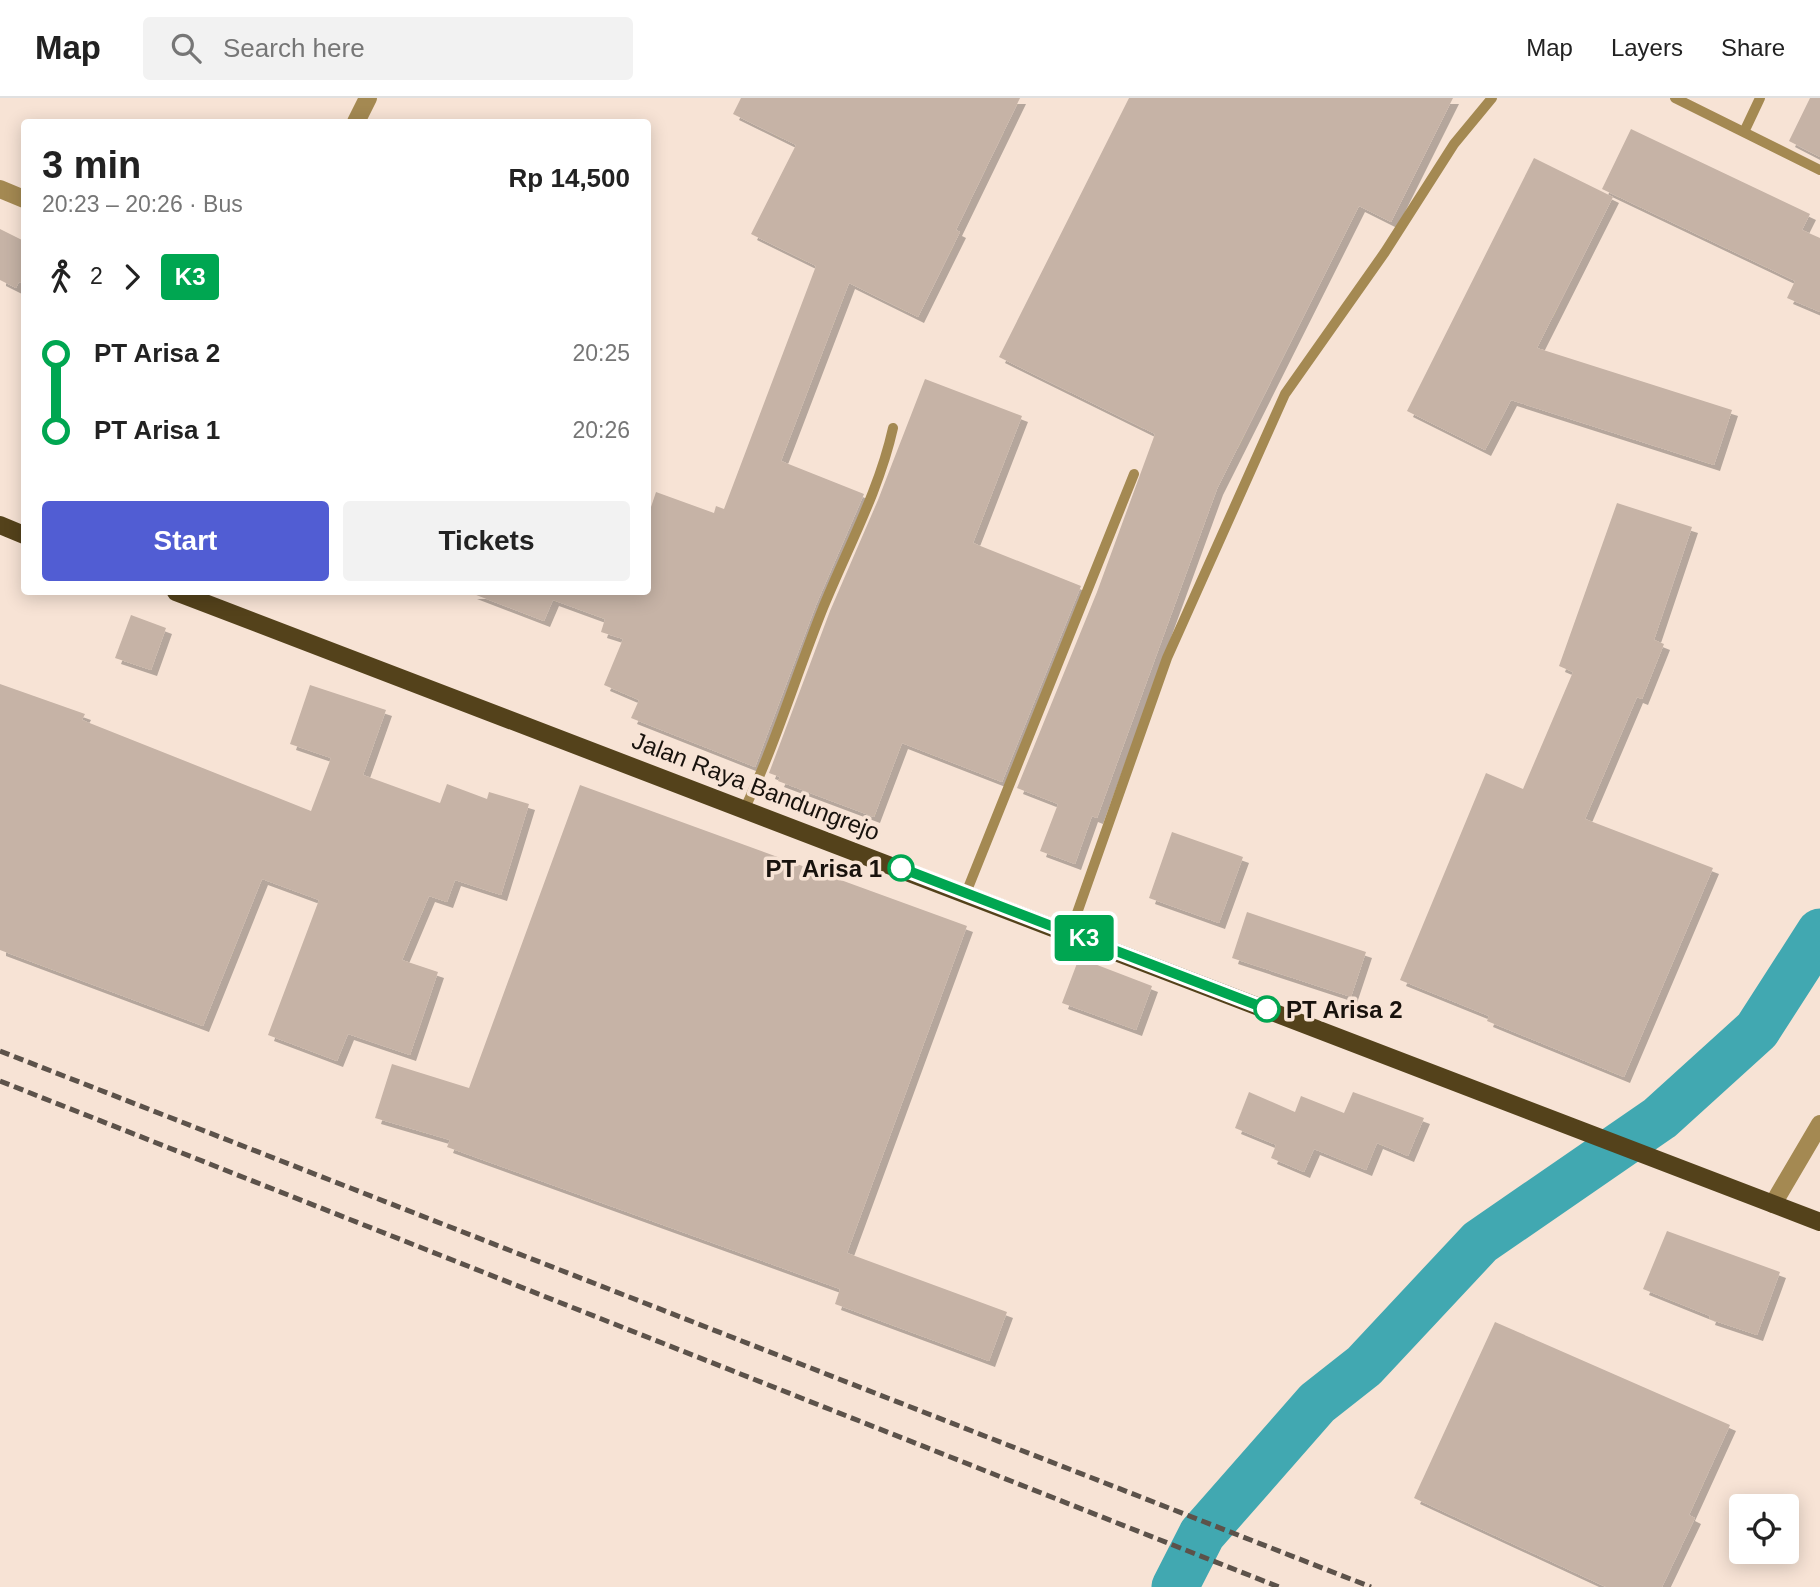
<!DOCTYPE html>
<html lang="en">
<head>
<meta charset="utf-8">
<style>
	body { margin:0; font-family:Arial,sans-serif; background:#f2f2f2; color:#222; height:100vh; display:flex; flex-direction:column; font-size:26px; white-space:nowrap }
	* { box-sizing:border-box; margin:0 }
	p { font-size:23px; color:#767676 }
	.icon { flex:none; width:38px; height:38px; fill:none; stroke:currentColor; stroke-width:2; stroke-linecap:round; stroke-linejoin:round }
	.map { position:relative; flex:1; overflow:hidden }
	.side { position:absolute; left:21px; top:21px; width:630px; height:476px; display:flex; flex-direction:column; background:#fff; border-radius:7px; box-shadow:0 4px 18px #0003 }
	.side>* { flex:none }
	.badge { padding:0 14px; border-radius:5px; font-size:24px; line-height:46px }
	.fabs { position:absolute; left:1729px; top:1396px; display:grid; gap:14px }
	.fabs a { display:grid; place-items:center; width:70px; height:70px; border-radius:7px; background:#fff; box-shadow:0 4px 18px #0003; font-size:35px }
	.map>.badge { position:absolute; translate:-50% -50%; box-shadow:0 0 0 4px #fff }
	.legs { display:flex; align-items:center; gap:10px; height:77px; padding:0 21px; font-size:23px }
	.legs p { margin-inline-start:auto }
	.summary { display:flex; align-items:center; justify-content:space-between; height:119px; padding:0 21px }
	h1 { font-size:38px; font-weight:700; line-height:52px }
	.button { display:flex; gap:14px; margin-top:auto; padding:14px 21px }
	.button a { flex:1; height:80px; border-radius:7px; background:#515dd3; color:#fff; font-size:28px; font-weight:700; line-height:80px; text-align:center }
	.button a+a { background:#f2f2f2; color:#222 }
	ul { padding:0 21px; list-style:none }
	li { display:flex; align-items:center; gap:24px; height:77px; font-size:26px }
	li i { display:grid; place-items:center; width:10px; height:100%; margin:0 9px; background:currentColor }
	li i::after { content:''; width:18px; height:18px; margin:-9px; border:5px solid; border-radius:50%; background:#fff }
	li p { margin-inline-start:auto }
	li:first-child i { background:linear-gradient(#0000 50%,currentColor 0) }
	li:last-child i { background:linear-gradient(currentColor 50%,#0000 0) }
	header { display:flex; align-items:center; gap:42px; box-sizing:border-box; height:98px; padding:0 35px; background:#fff; border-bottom:2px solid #e0e0e0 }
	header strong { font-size:33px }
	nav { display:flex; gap:38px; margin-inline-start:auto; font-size:24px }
	.search { width:490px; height:63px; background:#f2f2f2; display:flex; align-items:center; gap:18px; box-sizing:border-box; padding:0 24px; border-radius:7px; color:#767676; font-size:26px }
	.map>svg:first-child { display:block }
</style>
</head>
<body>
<header>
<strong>Map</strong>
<div class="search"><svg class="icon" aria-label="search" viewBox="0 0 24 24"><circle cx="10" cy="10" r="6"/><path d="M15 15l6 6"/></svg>Search here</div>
<nav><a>Map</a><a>Layers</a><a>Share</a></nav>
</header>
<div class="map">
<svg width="1820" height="1489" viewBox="0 0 1820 1489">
	<defs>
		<filter id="shadow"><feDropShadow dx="6" dy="6" stdDeviation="0" flood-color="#0004"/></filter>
	</defs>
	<rect width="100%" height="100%" fill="#f7e3d5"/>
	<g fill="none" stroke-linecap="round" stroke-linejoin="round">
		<!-- river -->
		<path stroke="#41a8b1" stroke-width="47" d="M1175,1489l27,-53 115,-131 47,-37 116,-124 180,-124 97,-88 63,-98"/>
	</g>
	<!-- building -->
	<path fill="#c6b3a6" filter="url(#shadow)" d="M741,0h279l-64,132 4,2 -42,85 -69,-34 -68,178 83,33 -48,111 -61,162 -124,-49 8,-18 -35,-15 19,-46 -22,-7 4,-13 -52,-19 -9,21 -73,-28 177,-1v-76l8,-24 58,21 2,-7 8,3 92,-243 -65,-32 45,-89 -63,-31z
		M1129,0h324l-62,124 -32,-16 -142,283 -120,329 -5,-2 -17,48 -35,-13 18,-47 -41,-16 80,-196 58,-158 -156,-77z
		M1810,0h10v59l-31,-16z
		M1631,31l179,85 -8,16 18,8v74l-33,-14 8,-17 -193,-92z
		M1534,60l79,39 -76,151 195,62 -18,55 -203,-65 -26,50 -78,-39z
		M0,131l24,12v43l-5,-2 -3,6 -16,-8z
		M925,281l97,37 -49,127 108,43 -79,196 -100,-39 -28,74 -96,-36 2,-4 -11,-4 61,-162 48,-111z
		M1617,405l75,24 -38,113 10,4 -22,55 -5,-2 -52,122 128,49 -89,209 -137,-56 2,-5 -89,-36 86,-207 37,16 50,-117 -14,-6z
		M131,517l35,13 -15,42 -36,-12z
		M0,586l85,30 -3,6 229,91 20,-53 -41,-14 20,-59 76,25 -23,65 77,28 7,-19 40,15 2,-7 40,12 -28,91 -46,-15 -8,22 -18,-6 -27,64 36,12 -28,83 -62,-21 -11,27 -69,-26 51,-135 -57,-21 -59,147 -203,-76z
		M580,687l387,141 -120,327 160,59 -18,49 -154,-57 5,-15 -393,-142 3,-7 -75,-22 17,-54 77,24z
		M1172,734l71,25 -24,66 -70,-25z
		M1247,814l119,40 -15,45 -119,-39z
		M1079,860l73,28 -16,44 -74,-27z
		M1249,994l46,20 6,-16 43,17 9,-21 71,26 -16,38 -31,-13 -11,27 -52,-21 -10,23 -33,-14 5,-13 -41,-17z
		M1667,1133l113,41 -23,63 -48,-16 1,-3 -67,-27z
		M1495,1224l235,103 -41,90 6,3 -33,69h-56l-192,-89z"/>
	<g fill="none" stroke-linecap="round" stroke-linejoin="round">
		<!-- lane -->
		<path stroke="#a48952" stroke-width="10" d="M1675,0l145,72
			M1744,34l16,-34
			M745,710c31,-65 51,-133 78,-200 24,-59 56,-117 70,-180
			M966,795l168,-419
			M1070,835l97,-275 118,-264 100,-142 69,-108 38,-46"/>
		<!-- street -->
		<path stroke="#a48952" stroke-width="18" d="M356,24l12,-24
			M0,91l24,10
			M1773,1106l47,-80"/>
		<!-- primary -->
		<path stroke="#54421b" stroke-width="18" d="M0,427l24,10
			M176,494l1644,630"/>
		<!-- rail -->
		<path stroke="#5c524a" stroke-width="5" stroke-dasharray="10 5" stroke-linecap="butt" d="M0,953l1371,536
			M0,983l1279,506"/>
	</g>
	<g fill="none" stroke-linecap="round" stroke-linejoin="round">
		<defs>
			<path id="line-1" d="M901,770l366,141"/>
		</defs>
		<!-- line-1 casing -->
		<use href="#line-1" stroke="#fff" stroke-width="16"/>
		<!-- line-1 -->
		<use href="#line-1" stroke="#00a651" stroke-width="10"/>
	</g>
	<!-- markers -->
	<g fill="#fff" stroke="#00a651" stroke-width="3.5">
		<circle cx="901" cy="770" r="12"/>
		<circle cx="1267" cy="911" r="12"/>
	</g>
	<g text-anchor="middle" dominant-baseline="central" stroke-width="7" stroke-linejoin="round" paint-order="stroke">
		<!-- street labels -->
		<g font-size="24" fill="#18120d" stroke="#f7e3d5">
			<text transform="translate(756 688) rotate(21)">Jalan Raya Bandungrejo</text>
		</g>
		<!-- stop labels -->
		<g font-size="24" font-weight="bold" fill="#18120d" stroke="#f7e3d5" text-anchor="end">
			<text x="882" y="770">PT Arisa 1</text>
			<text x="1286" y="911" text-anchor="start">PT Arisa 2</text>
		</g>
	</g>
</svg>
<div class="fabs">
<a><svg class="icon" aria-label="locate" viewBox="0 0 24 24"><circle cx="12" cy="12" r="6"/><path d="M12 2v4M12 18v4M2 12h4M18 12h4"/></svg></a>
</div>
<b class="badge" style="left:1084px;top:840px;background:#00a651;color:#fff">K3</b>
<section class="side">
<div class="summary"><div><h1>3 min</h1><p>20:23 – 20:26 · Bus</p></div><b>Rp 14,500</b></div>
<div class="legs"><svg class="icon" aria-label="walk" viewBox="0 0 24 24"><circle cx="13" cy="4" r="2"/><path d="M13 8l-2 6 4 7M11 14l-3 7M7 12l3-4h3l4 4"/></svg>2<svg class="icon" aria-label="forward" viewBox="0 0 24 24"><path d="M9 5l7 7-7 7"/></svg><b class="badge" style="background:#00a651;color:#fff">K3</b></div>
<ul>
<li><i style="color:#00a651"></i><b>PT Arisa 2</b><p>20:25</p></li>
<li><i style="color:#00a651"></i><b>PT Arisa 1</b><p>20:26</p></li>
</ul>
<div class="button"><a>Start</a><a>Tickets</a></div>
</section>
</div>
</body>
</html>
